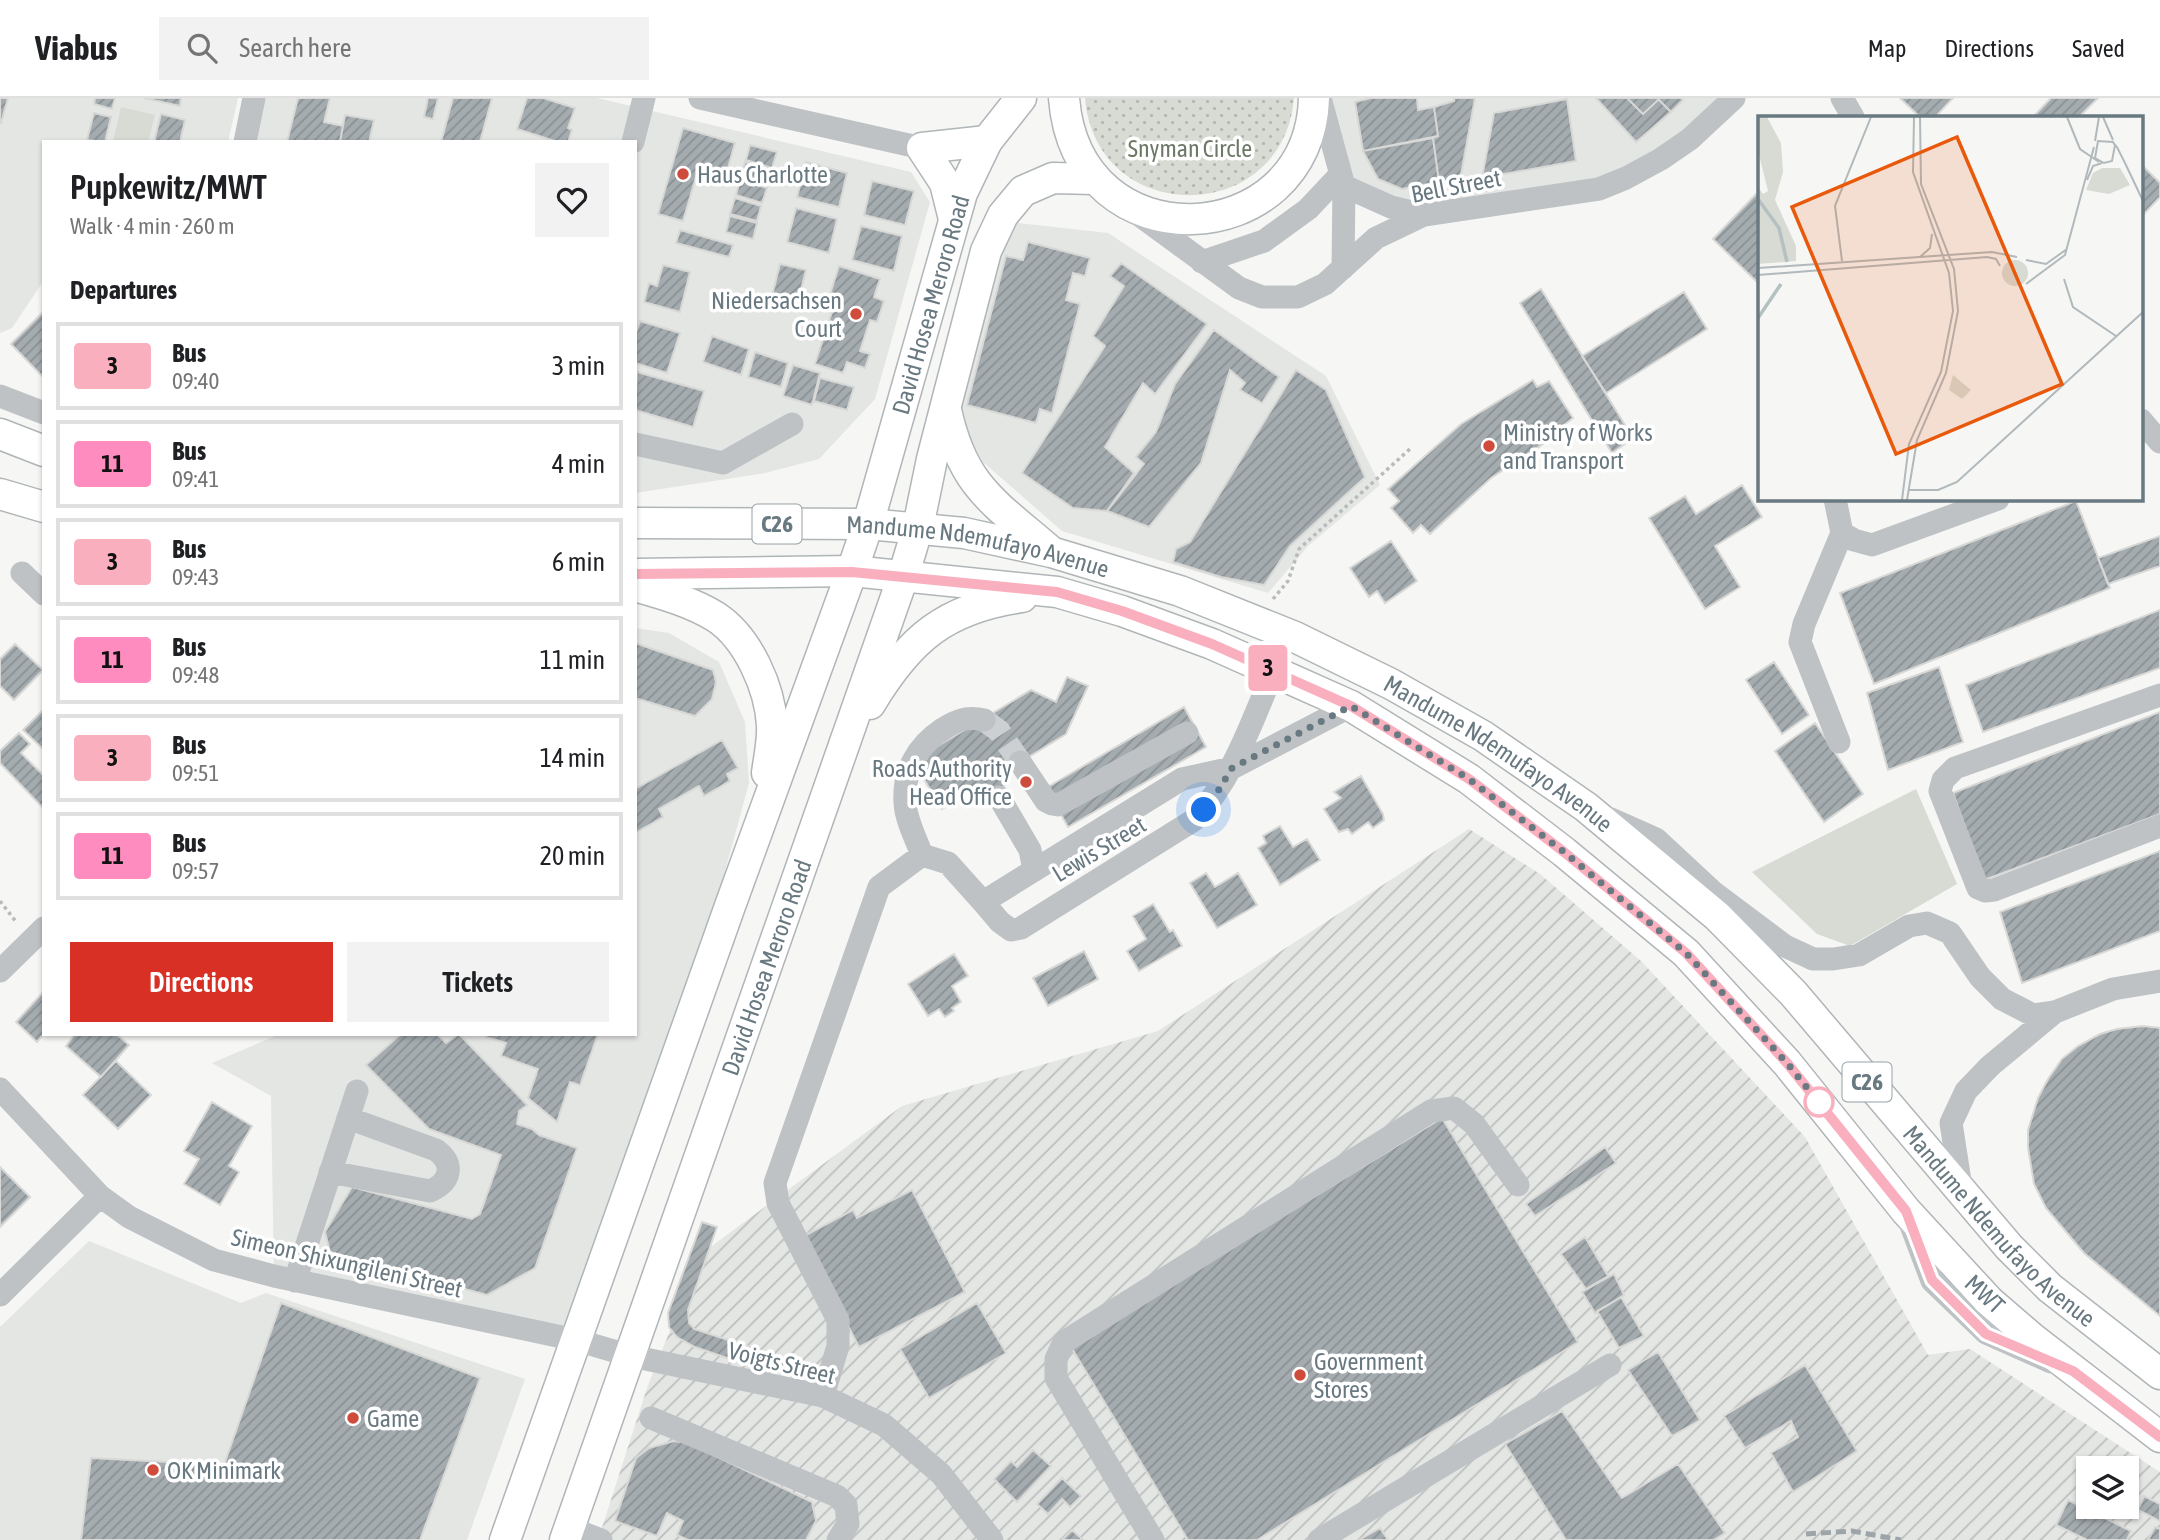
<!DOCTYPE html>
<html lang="en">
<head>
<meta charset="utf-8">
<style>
	body { margin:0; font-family:"Asap Condensed",sans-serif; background:#f2f2f2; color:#202124; height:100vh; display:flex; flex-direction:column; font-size:26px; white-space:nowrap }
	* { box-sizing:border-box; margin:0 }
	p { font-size:23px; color:#757577 }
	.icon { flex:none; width:38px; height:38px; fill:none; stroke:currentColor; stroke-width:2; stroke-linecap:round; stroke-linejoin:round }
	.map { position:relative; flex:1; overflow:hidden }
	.details { position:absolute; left:42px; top:42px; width:595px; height:896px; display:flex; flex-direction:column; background:#fff; border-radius:0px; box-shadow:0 2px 5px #0004 }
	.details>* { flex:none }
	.badge { padding:0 14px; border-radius:5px; font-size:24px; line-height:46px }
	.fabs { position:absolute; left:2076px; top:1358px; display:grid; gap:14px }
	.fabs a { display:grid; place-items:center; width:63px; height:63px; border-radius:0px; background:#fff; box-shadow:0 2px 5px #0004; font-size:35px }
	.you { position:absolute; width:35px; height:35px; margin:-18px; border:5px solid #fff; border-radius:50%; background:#1a73e8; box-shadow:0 0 0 10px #1a73e833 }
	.map>.badge { position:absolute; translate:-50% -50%; box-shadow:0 0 0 4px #fff }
	h2 { padding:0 28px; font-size:26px; line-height:63px }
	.round { display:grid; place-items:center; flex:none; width:74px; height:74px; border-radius:0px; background:#f2f2f2 }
	.overview { display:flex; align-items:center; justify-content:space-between; height:119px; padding:0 28px }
	h1 { font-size:33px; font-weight:600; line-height:52px }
	.cta { display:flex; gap:14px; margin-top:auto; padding:14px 28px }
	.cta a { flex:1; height:80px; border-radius:0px; background:#d93025; color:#fff; font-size:28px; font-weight:600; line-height:80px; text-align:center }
	.cta a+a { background:#f2f2f2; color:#202124 }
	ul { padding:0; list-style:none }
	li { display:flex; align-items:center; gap:21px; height:88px; margin:0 14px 10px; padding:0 14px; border:4px solid #e0e0e0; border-radius:0px }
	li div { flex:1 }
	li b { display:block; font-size:26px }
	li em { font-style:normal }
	li .badge { min-width:77px; font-weight:700; text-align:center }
	header { display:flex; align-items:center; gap:42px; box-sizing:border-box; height:98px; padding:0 35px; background:#fff; border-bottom:2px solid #e0e0e0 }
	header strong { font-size:33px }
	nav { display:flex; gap:38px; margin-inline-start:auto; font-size:24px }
	.search { width:490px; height:63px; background:#f2f2f2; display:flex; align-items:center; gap:18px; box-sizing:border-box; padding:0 24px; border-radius:0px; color:#757577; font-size:26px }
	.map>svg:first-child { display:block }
</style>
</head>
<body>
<header>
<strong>Viabus</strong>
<div class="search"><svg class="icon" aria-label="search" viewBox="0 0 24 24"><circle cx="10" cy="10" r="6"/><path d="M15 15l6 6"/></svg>Search here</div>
<nav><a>Map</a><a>Directions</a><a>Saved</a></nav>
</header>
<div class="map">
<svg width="2160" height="1442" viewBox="0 0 2160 1442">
	<defs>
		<pattern id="industrial-furrows" width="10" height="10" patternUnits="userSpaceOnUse" patternTransform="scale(1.75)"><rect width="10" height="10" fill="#e4e6e4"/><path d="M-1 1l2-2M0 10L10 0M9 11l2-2" fill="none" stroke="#bdbfbe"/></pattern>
		<pattern id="park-dots" width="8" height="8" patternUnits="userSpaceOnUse" patternTransform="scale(1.75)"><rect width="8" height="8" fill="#d7dbd3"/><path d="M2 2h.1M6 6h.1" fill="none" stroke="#b2b6b1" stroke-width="1.8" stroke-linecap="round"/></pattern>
		<pattern id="building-hatch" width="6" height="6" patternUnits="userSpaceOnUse" patternTransform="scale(1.75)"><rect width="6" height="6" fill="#a4acb0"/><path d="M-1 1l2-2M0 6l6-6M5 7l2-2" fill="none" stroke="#8a9195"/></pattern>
	</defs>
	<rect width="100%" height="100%" fill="#f6f6f4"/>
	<!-- built -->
	<path fill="#e4e6e4" d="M0,0h238l-10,44h-184v138l-32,48 -12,5z
		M251,0h346l314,74 19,30 -55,197 -56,60 -54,14 -130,20v-351h-395z
		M1327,0h409l-137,91 -175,26 -80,-29z
		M1009,124l99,11 218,143 54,109 -72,61 -40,47 -206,-62 -79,-69 -28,-52z
		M635,530l34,5 50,29 26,60 4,61 -38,140 -135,417 -302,-64 -3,-180 -59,-33 68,-29h355z
		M89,1143l152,62 25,-10 259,86 -58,161h-467v-213z"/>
	<!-- industrial -->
	<path fill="url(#industrial-furrows)" fill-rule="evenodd" d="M1469,731l71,45 101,87 164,176 123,218 42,-6 190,123v68h-1562l50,-155 53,-131 201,-148 256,-75zM2088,1370h38v39h-38z"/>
	<!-- green -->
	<path fill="#d7dbd3" d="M121,9l34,8 -7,27h-35z
		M1916,691l41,95 -107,62 -33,-12 -65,-62z"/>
	<!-- park -->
	<path fill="url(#park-dots)" d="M1085,0h209c-11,129 -198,130 -209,0z"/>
	<!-- building -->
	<path fill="url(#building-hatch)" stroke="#d8d8d6" stroke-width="2" d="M0,0h8l-7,25h-1z
		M95,0h20l-3,11 -18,-5z
		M144,0h37l-1,8z
		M298,0h32l-6,24 19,4 -3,16h-53z
		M428,0h10l-5,21 -9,-2z
		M453,0h39l-12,44h-39z
		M527,0h16l32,10 -7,20 4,2 -4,12h-10l-41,-13z
		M1371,0h46l1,12 16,-3 4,29 -75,15 -8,-49z
		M1454,0h21l-15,82 -21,2 -6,-44 5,-2 -4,-29 20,-6z
		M1596,0h61l14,14 -35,30z
		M1627,0h33l-17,16z
		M1657,0h24l2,2 -12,12z
		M1903,0h50l-18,19h-15l-19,-18z
		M2051,0h47l-19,19h-46z
		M1567,1l9,62 -94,17 12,-65z
		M94,15l17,4 -6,25 -18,-2z
		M161,16l24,6 -5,22h-26z
		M345,17l29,5 -5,22h-29z
		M683,30l52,15 -10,35 -27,-8 -15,51 -25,-7z
		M1433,40l6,44 -37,7 -24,-10 -15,-28z
		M750,47l27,7 -5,16 -26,-8z
		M745,64l27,7 -5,16 -27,-7z
		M806,64l41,11 -8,34 -42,-10z
		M2141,66l19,19v14l-19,20z
		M740,82l27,8 -5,15 -26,-8z
		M872,83l42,10 -9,34 -41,-10z
		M1759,93v93l-46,-45z
		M735,100l26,8 -4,15 -27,-7z
		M796,110l41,11 -8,34 -42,-11z
		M730,118l27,7 -4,16 -27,-7z
		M861,128l41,10 -8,35 -42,-11z
		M680,132l53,15 -4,12 -53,-14z
		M1028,144l62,16 -5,18 -12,-3 -7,27 14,4 -28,109 -12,-4 -4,14 -69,-18 39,-149 17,4z
		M1121,165l86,61 -52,70 -12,-11 -38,64 29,26 -27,38 -34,-3 -51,-35 83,-127 -12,-10 31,-50 -14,-10z
		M780,166l26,6 -8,32 -26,-6z
		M663,167l27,7 -10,40 -36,-10 5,-19 8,3z
		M839,168l41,13 -6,18 10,4 -7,21 -7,-2 -10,31 10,3 -5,14 -18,-6 -4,11 -28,-9 18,-55 -7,-2z
		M1541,191l92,149 -21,15 -92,-150z
		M1684,194l23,37 -101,64 -24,-37z
		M44,213v66h-1l-32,-33z
		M640,223l40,12 -13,40 -32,-10v-27z
		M1214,232l65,47 -17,26 -22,-13 5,-7 -15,-13 -29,93 -52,64 -42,-16 37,-47 -8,-7 20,-25 19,-48z
		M712,238l37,13 -8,26 -38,-13z
		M755,254l33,11 -7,24 -33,-10z
		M793,267l27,8 -8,32 -29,-9z
		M1296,272l30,20 39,87 -75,69 -26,39 -43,-8 -48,-15 3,-13 14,-7z
		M637,274l67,19 -11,36 -58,-17z
		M820,280l34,9 -7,23 -33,-9z
		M1533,282l4,7 12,-6 24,37 -12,9 2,4 -72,47 -61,56 -9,-9 -8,8 -22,-25 8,-7 -11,-12 73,-65z
		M1742,387l20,32 -47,29 25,41 -35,22 -56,-91 36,-22 11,18z
		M2076,403l34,87 -236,96 -34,-91z
		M2160,438v30l-52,18 -10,-26z
		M1391,443l26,40 -32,22 -8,-12 -8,6 -19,-29z
		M2160,512v58l-177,64 -17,-47z
		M635,545l78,27 3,12 -4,17 -17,17 -60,-18z
		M15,546l28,26 -29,30 -14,-14v-27z
		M1774,564l35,53 -27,19 -36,-54z
		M1939,569l24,75 -75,28 -21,-77z
		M1067,579l21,9 -22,48 -65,40 6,10 -24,15 -7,-11 -34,21 -29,-48 118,-71 25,12z
		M1184,609l22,40 -138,80 -22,-39z
		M44,611v41l-21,-20z
		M2160,614v102l-176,66 -31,-87z
		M1815,625l48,71 -39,28 -49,-71z
		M19,635l11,11 -9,9 23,23v33l-44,-46v-12z
		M722,642l16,28 -11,6 3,7 -26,15 -5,-10 -40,23 4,8 -28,16v-44z
		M1361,678l22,38 1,6 -11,8 -5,-6 -16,12 -4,-5 -9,3 -15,-23 17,-11 -7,-6z
		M1280,728l13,21 14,-8 13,21 -40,25 -22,-37 8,-5 -3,-7z
		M2160,753v80l-138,52 -22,-71z
		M1206,775l9,14 23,-14 19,32 -40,23 -27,-45z
		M1153,806l17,28 3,-2 9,16 -43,25 -12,-20 19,-12 -13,-23z
		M1084,853l14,28 -50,27 -15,-28z
		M954,856l14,22 -16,10 9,16 -9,6 2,3 -9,6 -6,-8 -11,7 -20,-32z
		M44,893v43l-7,8 -21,-20z
		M2143,928l17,2v288l-76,-63 -38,-45 -12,-24 -6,-36v-18l10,-32 10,-19 14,-20 16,-13 22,-12 17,-5z
		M75,936h41l13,11 -28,32 -35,-31z
		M401,936h36l9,9 13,-9 68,71 -8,6 -2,13 15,5 7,6 38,13 -42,120 -48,27 -157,-43 -5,-20 27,-45 120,32 8,-5 21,-59 -72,-26 -63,-64z
		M487,936h111l-18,51 -10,-3 -13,40 -29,-24 10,-29 -37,-13 5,-13 -20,-6z
		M116,963l35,34 -33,34 -35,-34z
		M212,1004l40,24 -23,40 10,6 -19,33 -36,-21 15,-25 -15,-8z
		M1442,1020l136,224 -321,198h-69l-117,-193z
		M1605,1049l11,16 -81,53 -9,-12z
		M0,1069l30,30 -30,30z
		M912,1092l53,102 -106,55 -57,-110 51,-27 4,8z
		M702,1124l15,5 -29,83 1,13 5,6 99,32 -8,10 -11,2 -12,-3 -67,-23 -18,-10 -8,-10 -1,-14z
		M1585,1139l23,39 -22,13 -25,-35z
		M1614,1176l10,21 -29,18 -13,-21z
		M1621,1199l23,39 -25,12 -22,-37z
		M281,1205l199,75 -60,162h-339l10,-82 133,7z
		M977,1205l29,50 -77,45 -29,-49z
		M1658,1254l42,68 -28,16 -44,-66z
		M1805,1267l52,86 -64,41 -22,-39 27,-16 -7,-16 -46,27 -21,-32z
		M1562,1313l60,87 56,-34 47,69 -11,7h-148l-61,-96z
		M674,1343l14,2 124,59 4,19 -10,19h-118l-11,-5 6,-14 -16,-8 -10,23 -42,-15 21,-63 13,-10z
		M1033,1352l18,16 -34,36 -23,-23 17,-18 6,6z
		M2090,1362l16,8h-18v9l-5,-3z
		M1062,1380l19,18 -11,11 -8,-8 -14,15 -11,-10z
		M2144,1398l16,8v17l-22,-11z
		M2068,1402l63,31 -4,9h-40l-31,-15z
		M2155,1429l5,2v11h-12z
		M1380,1430l8,12h-29z
		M1072,1432l11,10h-21z"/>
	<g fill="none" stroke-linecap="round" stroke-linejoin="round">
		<!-- minor-tunnel -->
		<path stroke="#ccd0d2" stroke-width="23" stroke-dasharray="23 11" stroke-linecap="butt" d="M984,622l15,11 21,31"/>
		<defs>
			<g id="major">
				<path d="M1064,0c13,168 246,155 250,0"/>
				<path d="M954,121l-9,-36 -23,-35 65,-7"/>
				<path d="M946,312c16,75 47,92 102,139"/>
				<path d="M0,336l44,17"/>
				<path d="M0,396l44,13"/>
				<path id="s1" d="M635,425l233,1 96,9 87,19 129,39 115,46 96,47 92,52 103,71 131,109 76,77 216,254 41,41 110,86"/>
				<path d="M635,476l217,-3 205,21 65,19 90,33 139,62 118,73 95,73 122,101 101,110 119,148 83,90 43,37 128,99"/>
				<path d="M635,488c28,8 57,16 81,31 32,21 54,71 56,108 1,15 -3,33 -5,48"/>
				<path d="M870,606c39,-65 75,-96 152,-107"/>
				<path id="s2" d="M505,1442l225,-634 122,-335 16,-47 94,-331 25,-52 34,-43"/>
				<path id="s3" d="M565,1442l338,-963 15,-50 14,-68 54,-208 17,-36 20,-24 30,-13 42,1"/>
			</g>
		</defs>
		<!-- major casing -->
		<use href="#major" stroke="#b0b5b7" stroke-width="33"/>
		<!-- path -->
		<path stroke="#b8bbbd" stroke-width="3.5" stroke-dasharray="3.5 3.5" stroke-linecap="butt" d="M1273,501l15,-18 11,-32 112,-101
			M0,803l17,22"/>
		<!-- minor -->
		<path stroke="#bec2c5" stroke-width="23" d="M700,0l222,50
			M1320,0l24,88 47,21 33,8
			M1842,0l11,19
			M245,44l9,-44
			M633,44l11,-44
			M1135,114l104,76 23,9h36l27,-13 51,-46 48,-23 175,-26 27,-11 35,-19 29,-20 44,-41
			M1202,164l62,-21 44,-32 32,-34
			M1343,170l1,-82
			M0,298l44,17
			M2141,322l19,22
			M635,346l88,19 69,-39
			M1835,401l7,34 12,7 18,5 126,-46
			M22,475l22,21
			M2160,597l-205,73 -12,12 -3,11 38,97 7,3 9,-1 166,-64
			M1839,644l-39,-100 4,-18 38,-91
			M1020,664l26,39 6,3 6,1 129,-72
			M999,699l31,53 4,20
			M1611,721l45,20 57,53 72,54 28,13h20l26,-4 50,-29 18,-3 23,10 30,44 22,22 31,16 22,-3
			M922,757c-6,-16 -16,-35 -17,-52 -2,-32 12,-57 38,-74 14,-9 25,-13 41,-9
			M983,804l17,20 11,8 10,-2 173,-108c40,-43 57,-97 80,-150
			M0,873l44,-43
			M0,991l100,107 29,21 85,43 60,16 302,64 55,16 192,40 61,29 57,49 51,66
			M330,1074l100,19c21,-9 25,-27 6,-41l-88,-32
			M1962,1096l-11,-71 15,-32 24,-25 65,-54 58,-23 47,-8
			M1909,1122l23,61 54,52 65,29
			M295,1183l62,-190
			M0,1197l100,-99
			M823,1298l15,-50v-26l-60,-117 -3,-20 104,-296 43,-32 26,8 35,39 199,-123 50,-11 119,-62
			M651,1320l186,78 9,9 2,19 -10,16
			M570,1430l31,12
			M1153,1442l-97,-162v-19l8,-17 367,-231 23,-3 20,16 44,61
			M1319,1442l291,-175"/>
		<!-- major -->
		<use href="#major" stroke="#fff" stroke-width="30"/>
		<!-- rail -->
		<path stroke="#9ea5a9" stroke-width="5" stroke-dasharray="10 5" stroke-linecap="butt" d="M1806,1436l46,-3 49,9"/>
	</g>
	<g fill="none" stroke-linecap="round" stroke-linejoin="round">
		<defs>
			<path id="line" d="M635,476l217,-2 205,20 65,19 90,33 139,62 118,73 95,73 122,101 101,110 119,148 26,69 54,54 87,37 87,66"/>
		</defs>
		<!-- line casing -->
		<use href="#line" stroke="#fff" stroke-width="16"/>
		<!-- line -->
		<use href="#line" stroke="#faafbe" stroke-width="10"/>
		<!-- walk -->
		<path stroke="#697981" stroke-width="7" stroke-dasharray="0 12.6" d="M1204,712l9,-11 19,-31 119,-62 118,73 95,73 122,101 101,110 34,42 -2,-3"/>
	</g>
	<!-- markers -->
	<g fill="#cf4b3b" stroke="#fff" stroke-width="2.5">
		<circle cx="683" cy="76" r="7"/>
		<circle cx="856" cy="216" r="7"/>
		<circle cx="1489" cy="348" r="7"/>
		<circle cx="1026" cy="684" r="7"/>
		<circle cx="1300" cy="1277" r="7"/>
		<circle cx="353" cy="1320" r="7"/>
		<circle cx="153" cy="1372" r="7"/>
	</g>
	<circle fill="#fff" stroke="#faafbe" stroke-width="3.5" cx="1819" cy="1004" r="14"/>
	<g text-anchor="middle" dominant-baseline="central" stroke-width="7" stroke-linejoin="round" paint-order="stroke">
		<!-- shield labels -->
		<g fill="#fff" stroke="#96a1a7" stroke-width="2">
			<rect x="752.5" y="406.5" width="49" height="39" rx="5"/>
			<rect x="1842.5" y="964.5" width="49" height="39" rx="5"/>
		</g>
		<g font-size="23" font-weight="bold" fill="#697981">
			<text x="777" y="426">C26</text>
			<text x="1867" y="984">C26</text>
		</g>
		<!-- park labels -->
		<g font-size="24" fill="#6d7967" stroke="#fff">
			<text x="1190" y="50">Snyman Circle</text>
		</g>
		<!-- poi labels -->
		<g font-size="24" fill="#697981" stroke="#fff" text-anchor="start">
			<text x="697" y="76">Haus Charlotte</text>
			<text x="842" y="202" text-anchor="end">Niedersachsen<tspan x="842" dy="28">Court</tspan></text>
			<text x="1503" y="334">Ministry of Works<tspan x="1503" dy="28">and Transport</tspan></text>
			<text x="1012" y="670" text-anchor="end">Roads Authority<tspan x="1012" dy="28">Head Office</tspan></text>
			<text x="1314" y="1263">Government<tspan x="1314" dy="28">Stores</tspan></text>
			<text x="367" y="1320">Game</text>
			<text x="167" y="1372">OK Minimark</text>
		</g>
		<!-- street labels -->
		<g font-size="24" fill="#697981" stroke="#fff">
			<text transform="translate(1456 88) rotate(-11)">Bell Street</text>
			<text stroke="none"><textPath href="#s2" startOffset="1307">David Hosea Meroro Road</textPath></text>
			<text stroke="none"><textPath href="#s1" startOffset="345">Mandume Ndemufayo Avenue</textPath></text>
			<text stroke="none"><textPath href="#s1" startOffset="912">Mandume Ndemufayo Avenue</textPath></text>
			<text transform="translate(1099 751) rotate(-31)">Lewis Street</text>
			<text stroke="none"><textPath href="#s3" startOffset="607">David Hosea Meroro Road</textPath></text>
			<text stroke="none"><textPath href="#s1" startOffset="1605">Mandume Ndemufayo Avenue</textPath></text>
			<text transform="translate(347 1165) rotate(13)">Simeon Shixungileni Street</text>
			<text transform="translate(1985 1196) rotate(43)">MWT</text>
			<text transform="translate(782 1265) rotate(14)">Voigts Street</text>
		</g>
	</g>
	<!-- overview -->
	<g transform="translate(1758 18)">
		<rect width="385" height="385" fill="#f6f6f4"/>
		<path d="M0,1h9l14,26 2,29 -8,28 21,46v15l-38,3v-77l5,7 5,-3 -10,-40zM195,259l18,15 -9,9 -13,-9z" fill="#d7dbd3"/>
		<path d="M344,52h18l10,17 -21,9 -23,-4 7,-17zM244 157a13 13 0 1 1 26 0a13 13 0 1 1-26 0Z" fill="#d7dbd3"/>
		<path fill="none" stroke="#b4c0c2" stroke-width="3.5" d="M0,83l21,29 8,34M0,202l23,-34"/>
		<path fill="none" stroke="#b1b9bc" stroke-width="2" d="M309,1l13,32 19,13M345,1l10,23M337,25l4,-24M357,29l-3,16 -8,2 -9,-5 3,-17 15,1 2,3 2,2 8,16 18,38M329,64l6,-14 9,-3M162,141l10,-9 2,-14M268,144l20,4 21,-15M84,145l-7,-55 36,-89M0,152l234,-16 25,5M0,159l229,-18 9,2 4,7M306,163l9,28 43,29M268,168l39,-29 29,-108M151,374h29l19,-8 186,-170M144,384l7,-56 32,-72 12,-61 -4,-38 -36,-101 1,-55M149,384l10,-60 29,-67 12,-62 -4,-42 -33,-85 -1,-67"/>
		<path fill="#e8590c" fill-opacity="0.15" stroke="#e8590c" stroke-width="3.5" d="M199,21l105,247 -166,70 -104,-247z"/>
		<rect width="385" height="385" fill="none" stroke="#697981" stroke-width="3.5"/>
	</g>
</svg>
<div class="fabs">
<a><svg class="icon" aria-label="layers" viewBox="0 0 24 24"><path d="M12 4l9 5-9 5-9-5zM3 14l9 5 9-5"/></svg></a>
</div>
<div class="you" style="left:1204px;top:712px"></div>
<b class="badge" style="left:1268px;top:570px;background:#faafbe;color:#111">3</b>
<section class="details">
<div class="overview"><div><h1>Pupkewitz/MWT</h1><p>Walk · 4 min · 260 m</p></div><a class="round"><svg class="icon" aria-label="heart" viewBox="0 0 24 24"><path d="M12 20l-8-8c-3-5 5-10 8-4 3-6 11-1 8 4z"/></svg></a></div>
<h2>Departures</h2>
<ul>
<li><span class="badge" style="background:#faafbe;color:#111">3</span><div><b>Bus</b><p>09:40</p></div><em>3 min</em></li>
<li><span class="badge" style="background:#ff8cbe;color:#111">11</span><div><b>Bus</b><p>09:41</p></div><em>4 min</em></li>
<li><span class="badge" style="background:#faafbe;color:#111">3</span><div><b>Bus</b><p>09:43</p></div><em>6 min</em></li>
<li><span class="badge" style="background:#ff8cbe;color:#111">11</span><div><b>Bus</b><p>09:48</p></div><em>11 min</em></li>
<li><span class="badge" style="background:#faafbe;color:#111">3</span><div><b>Bus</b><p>09:51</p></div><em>14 min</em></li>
<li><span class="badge" style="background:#ff8cbe;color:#111">11</span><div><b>Bus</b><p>09:57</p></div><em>20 min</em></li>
</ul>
<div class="cta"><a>Directions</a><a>Tickets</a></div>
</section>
</div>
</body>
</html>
